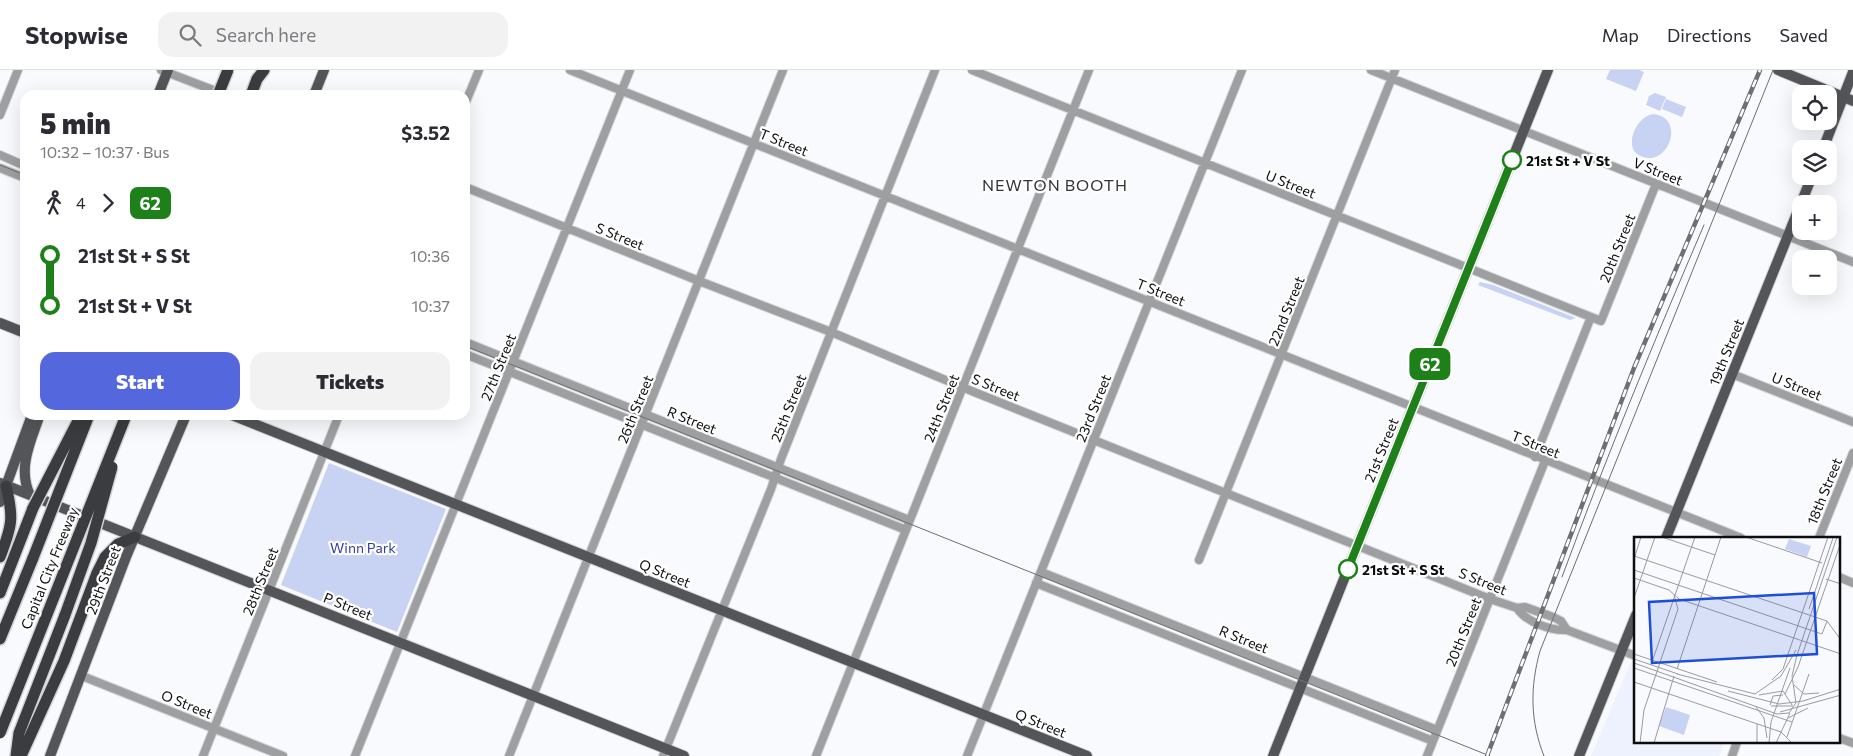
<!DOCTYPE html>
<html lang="en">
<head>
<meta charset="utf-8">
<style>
	body { margin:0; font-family:Commissioner,sans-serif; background:#f2f2f3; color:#2b2b33; height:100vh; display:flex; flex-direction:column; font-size:19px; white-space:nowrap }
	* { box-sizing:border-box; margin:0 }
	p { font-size:16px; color:#7c7c81 }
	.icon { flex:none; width:28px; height:28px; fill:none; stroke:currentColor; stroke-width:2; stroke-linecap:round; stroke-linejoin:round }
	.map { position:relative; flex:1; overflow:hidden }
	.sheet { position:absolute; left:20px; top:20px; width:450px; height:330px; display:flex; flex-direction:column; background:#fff; border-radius:15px; box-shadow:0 5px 20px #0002 }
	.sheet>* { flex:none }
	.badge { padding:0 10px; border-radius:8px; font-size:18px; line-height:32px }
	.fabs { position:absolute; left:1792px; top:15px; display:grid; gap:10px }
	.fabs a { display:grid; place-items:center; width:45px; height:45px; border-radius:10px; background:#fff; box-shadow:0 5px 20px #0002; font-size:25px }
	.map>.badge { position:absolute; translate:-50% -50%; box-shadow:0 0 0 2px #fff }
	.legs { display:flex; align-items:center; gap:8px; height:55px; padding:0 20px; font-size:16px }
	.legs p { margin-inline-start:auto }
	.overview { display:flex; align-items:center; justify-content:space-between; height:85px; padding:0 20px }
	h1 { font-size:28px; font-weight:800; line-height:38px }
	.button { display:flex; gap:10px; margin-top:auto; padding:10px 20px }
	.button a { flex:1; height:58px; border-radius:15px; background:#5467dd; color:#fff; font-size:20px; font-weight:800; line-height:58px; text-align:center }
	.button a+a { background:#f2f2f3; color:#2b2b33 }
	ul { padding:0 20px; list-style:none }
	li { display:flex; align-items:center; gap:18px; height:50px; font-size:19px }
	li i { display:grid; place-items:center; width:8px; height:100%; margin:0 6px; background:currentColor }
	li i::after { content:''; width:12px; height:12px; margin:-6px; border:4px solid; border-radius:50%; background:#fff }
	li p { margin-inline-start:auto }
	li:first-child i { background:linear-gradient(#0000 50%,currentColor 0) }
	li:last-child i { background:linear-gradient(currentColor 50%,#0000 0) }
	header { display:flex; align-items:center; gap:30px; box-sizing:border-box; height:70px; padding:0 25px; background:#fff; border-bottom:1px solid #e1e1e2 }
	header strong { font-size:24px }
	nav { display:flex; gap:28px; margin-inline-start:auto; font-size:18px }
	.search { width:350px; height:45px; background:#f2f2f3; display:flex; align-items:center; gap:12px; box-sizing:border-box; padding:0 18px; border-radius:15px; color:#7c7c81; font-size:19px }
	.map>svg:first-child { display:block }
</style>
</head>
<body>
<header>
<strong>Stopwise</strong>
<div class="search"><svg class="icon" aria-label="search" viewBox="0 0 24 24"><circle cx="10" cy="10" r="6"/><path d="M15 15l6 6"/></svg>Search here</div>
<nav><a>Map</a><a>Directions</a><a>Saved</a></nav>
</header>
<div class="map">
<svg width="1853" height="686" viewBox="0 0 1853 686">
	<rect width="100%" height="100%" fill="#f9fafe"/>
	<!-- built -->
	<path fill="#eef2fe" d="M1631,592l4,2 1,78h88l-5,14h-128z"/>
	<!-- green -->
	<path fill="#c8d2f3" d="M1610,0h29l5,2 -8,19 -30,-12z
		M1655,23l11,4 -6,14 -14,-6 3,-9z
		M1666,29l20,8 -4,10 -20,-8z
		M1653,44c33,3 16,52 -10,43 -3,-1 -7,-3 -9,-6 -7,-13 5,-35 19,-37z
		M1480,212l13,3 83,33 -6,2 -92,-35z
		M329,393l117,46 -49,123 -116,-47z"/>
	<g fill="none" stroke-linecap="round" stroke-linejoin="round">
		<defs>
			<path id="minor" d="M161,0l65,25
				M570,0l1171,468
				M972,0l629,251 55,-137
				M1371,0l482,192
				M465,34l14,-34
				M0,45l18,-45
				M0,85l25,11
				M0,98l25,10
				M465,117l234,94 132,51 143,60 516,207 27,9 8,-1 28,10 8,4 6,9
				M465,272l444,178
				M465,284l441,176
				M1732,304l121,48
				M1535,387l56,-140
				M1819,468l34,-85
				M1199,490l196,-490
				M1041,502l396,158
				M1839,507l14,6
				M1036,513l397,158
				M1517,538c9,14 34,23 50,22l69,26
				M82,606l201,80
				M1839,668l14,5
				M203,686l136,-341
				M355,686l275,-686
				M509,686l274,-686
				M663,686l108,-267 10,-30 154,-389
				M816,686l273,-686
				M967,686l275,-686
				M1427,686l118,-295
				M1732,686l5,-14"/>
			<path id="major" d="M1778,0l75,31
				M158,25l10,-25
				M314,25l10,-25
				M1823,79l30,-77
				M0,253l25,10
				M232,345l855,341
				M0,413l684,273
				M30,425c-12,-25 -1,-50 8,-75l-1,-5
				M0,432l32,-87
				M1666,468l146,-362
				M50,686l76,-199 60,-142
				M1273,686l275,-686
				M1579,686l57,-141"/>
			<path id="highway" d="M251,25l6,-16 7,-9
				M0,487c12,-31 14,-39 6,-71
				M0,523l33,-85
				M0,569l33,-81
				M16,686l3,-23 46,-118
				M21,686l43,-95 33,-88 8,-16 13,-13 17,-7"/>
		</defs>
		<!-- minor casing -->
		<use href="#minor" stroke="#d3d4d8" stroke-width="10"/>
		<!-- major casing -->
		<use href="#major" stroke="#d3d4d8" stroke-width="12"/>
		<!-- highway casing -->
		<use href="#highway" stroke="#d3d4d8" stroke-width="14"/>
		<!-- minor -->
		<use href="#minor" stroke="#9e9fa1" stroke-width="8"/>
		<!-- major -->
		<use href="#major" stroke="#545558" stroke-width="10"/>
		<!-- highway -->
		<use href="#highway" stroke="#3a3c3f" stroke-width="11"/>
		<!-- tram -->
		<path stroke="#6e6f71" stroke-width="1" d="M0,95l25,10
			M465,276l1025,410
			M1562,507c44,-119 92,-236 142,-352
			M1544,686c-14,-35 -14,-69 -4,-105l233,-581"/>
		<defs>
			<path id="rail" d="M1487,686l147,-388 126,-298"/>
		</defs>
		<!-- rail casing -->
		<use href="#rail" stroke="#6e6f71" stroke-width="4.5"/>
		<!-- rail -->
		<use href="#rail" stroke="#fff" stroke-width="2.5" stroke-dasharray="8" stroke-linecap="butt"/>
		<defs>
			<path id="highway-bridge" d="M218,25l10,-25
				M33,438l48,-93
				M33,488l56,-143
				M65,545l26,-72 21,-76
				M0,663l125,-315"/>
		</defs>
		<!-- highway-bridge casing -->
		<use href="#highway-bridge" stroke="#d3d4d8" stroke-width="14" stroke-linecap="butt"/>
		<!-- highway-bridge -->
		<use href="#highway-bridge" stroke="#3a3c3f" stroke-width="11"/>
	</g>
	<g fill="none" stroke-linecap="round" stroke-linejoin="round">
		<defs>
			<path id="line-1" d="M1348,499l164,-409"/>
		</defs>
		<!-- line-1 casing -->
		<use href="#line-1" stroke="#fff" stroke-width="11"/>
		<!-- line-1 -->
		<use href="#line-1" stroke="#1e8019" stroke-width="8"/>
	</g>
	<!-- markers -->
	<g fill="#fff" stroke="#1e8019" stroke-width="2.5">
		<circle cx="1512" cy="90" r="9"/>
		<circle cx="1348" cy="499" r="9"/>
	</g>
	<g text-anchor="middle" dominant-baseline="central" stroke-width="4.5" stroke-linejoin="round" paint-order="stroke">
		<!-- street labels -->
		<g font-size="14" fill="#0d0d0f" stroke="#fff">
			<text transform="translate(784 72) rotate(22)">T Street</text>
			<text transform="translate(1658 101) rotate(22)">V Street</text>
			<text transform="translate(1291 114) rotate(22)">U Street</text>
			<text transform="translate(620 166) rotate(22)">S Street</text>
			<text transform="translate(1617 178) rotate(-68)">20th Street</text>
			<text transform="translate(1161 222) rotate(22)">T Street</text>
			<text transform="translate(1286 241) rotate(-68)">22nd Street</text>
			<text transform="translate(1726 282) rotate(-68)">19th Street</text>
			<text transform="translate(498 297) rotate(-68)">27th Street</text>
			<text transform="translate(1797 316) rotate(22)">U Street</text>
			<text transform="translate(996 317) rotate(22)">S Street</text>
			<text transform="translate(788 338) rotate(-68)">25th Street</text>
			<text transform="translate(941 338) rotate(-68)">24th Street</text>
			<text transform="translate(1093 338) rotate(-68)">23rd Street</text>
			<text transform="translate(635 339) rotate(-68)">26th Street</text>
			<text transform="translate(692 350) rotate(22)">R Street</text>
			<text transform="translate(1536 374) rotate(22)">T Street</text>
			<text transform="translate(1381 380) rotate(-68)">21st Street</text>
			<text transform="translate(1824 421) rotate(-68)">18th Street</text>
			<text transform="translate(49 498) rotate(-68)">Capital City Freeway</text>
			<text transform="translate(665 503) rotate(22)">Q Street</text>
			<text transform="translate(103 510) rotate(-69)">29th Street</text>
			<text transform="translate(260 511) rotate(-68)">28th Street</text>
			<text transform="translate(1483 511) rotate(22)">S Street</text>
			<text transform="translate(348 536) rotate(22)">P Street</text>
			<text transform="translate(1463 562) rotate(-68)">20th Street</text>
			<text transform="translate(1244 569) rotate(22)">R Street</text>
			<text transform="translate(187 634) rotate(22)">O Street</text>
			<text transform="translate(1041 653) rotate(22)">Q Street</text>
		</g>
		<!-- stop labels -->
		<g font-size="14" font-weight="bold" fill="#0d0d0f" stroke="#fff" text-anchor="start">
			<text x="1526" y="90">21st St + V St</text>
			<text x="1362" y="499">21st St + S St</text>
		</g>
		<!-- park labels -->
		<g font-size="14" fill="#333f9e" stroke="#fff">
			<text x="363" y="477">Winn Park</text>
		</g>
		<!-- quarter labels -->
		<g font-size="16" letter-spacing="1" fill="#333438" stroke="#fff">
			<text x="1055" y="114">NEWTON BOOTH</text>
		</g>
	</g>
	<!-- overview -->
	<g transform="translate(1634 467)">
		<rect width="206" height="206" fill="#f9fafe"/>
		<path d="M155,2l22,7 -4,11 -22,-8zM32,170l24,8 -6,20 -25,-9z" fill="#c8d2f3"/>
		<path fill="none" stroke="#9b9b9e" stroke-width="1" d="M28,0l53,18M112,0l76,26M0,19l193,65 14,19M0,22l7,-22M0,33l188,64 5,-13M0,41l35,12 10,9 162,55M192,42l15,5M0,61l21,-61M175,72l24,-71M0,117l83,28M0,122l44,15M18,125l43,-125M0,126l143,51 12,-1 7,-10 -4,-27 5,-21 40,-118M164,130l43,-125M0,131l158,54M43,132l44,-132M43,137l78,20 26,-18 15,-26M138,143l11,-11 45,-132M0,145l147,50 11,11M160,148l10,9 15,-1M94,154l51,13 24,-3 38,-12M151,157l13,-27M125,158l24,-4 9,14M136,168l3,-9 10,-1M137,169h22M122,170l8,11 3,20M146,175l61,-17M154,181l20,-10M123,187v19M153,200l22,-63M6,206l4,-33 34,-101 -4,-14M20,206l20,-67M135,206l2,-21 19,-54M142,206l14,-30"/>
		<path fill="#1d4ed8" fill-opacity="0.15" stroke="#1d4ed8" stroke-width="2.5" d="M180,56l3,61 -165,9 -3,-61z"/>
		<rect width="206" height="206" fill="none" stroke="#0d0d0f" stroke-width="2.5"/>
	</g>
</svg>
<div class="fabs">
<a><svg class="icon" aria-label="locate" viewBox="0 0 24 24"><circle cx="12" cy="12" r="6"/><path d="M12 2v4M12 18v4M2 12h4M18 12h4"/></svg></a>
<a><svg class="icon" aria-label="layers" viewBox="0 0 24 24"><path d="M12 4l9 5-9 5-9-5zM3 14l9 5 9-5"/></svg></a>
<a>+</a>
<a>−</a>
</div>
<b class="badge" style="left:1430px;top:294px;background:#1e8019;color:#fff">62</b>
<section class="sheet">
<div class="overview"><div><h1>5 min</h1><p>10:32 – 10:37 · Bus</p></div><b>$3.52</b></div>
<div class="legs"><svg class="icon" aria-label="walk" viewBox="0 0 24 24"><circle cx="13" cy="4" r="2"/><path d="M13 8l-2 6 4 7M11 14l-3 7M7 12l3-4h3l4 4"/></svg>4<svg class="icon" aria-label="forward" viewBox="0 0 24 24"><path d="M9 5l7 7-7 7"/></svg><b class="badge" style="background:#1e8019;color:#fff">62</b></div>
<ul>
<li><i style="color:#1e8019"></i><b>21st St + S St</b><p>10:36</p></li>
<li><i style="color:#1e8019"></i><b>21st St + V St</b><p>10:37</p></li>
</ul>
<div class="button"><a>Start</a><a>Tickets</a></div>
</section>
</div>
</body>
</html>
